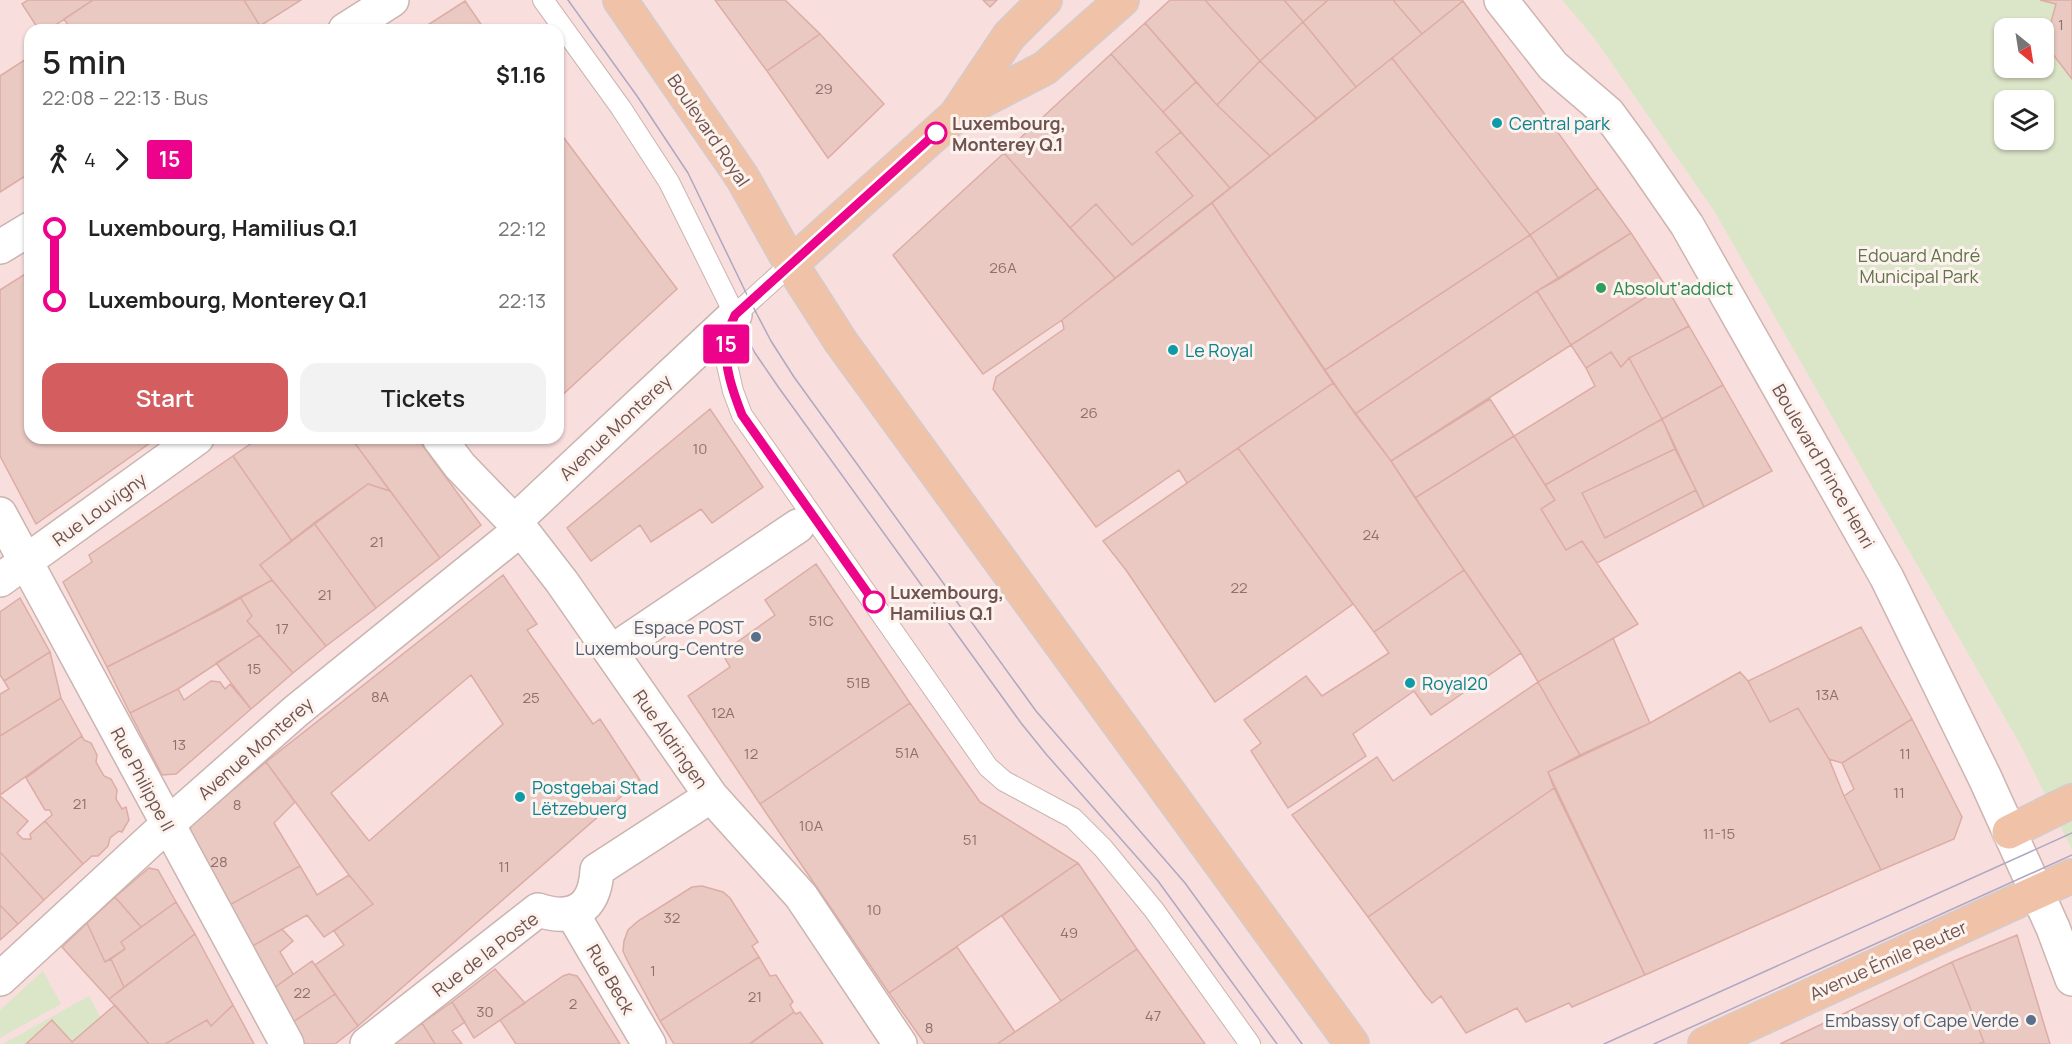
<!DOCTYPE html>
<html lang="en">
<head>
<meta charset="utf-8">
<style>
	body { margin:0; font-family:Manrope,sans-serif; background:#f2f2f2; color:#222; height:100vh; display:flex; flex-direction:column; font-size:22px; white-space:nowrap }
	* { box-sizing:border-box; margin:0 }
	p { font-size:20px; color:#767676 }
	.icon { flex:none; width:33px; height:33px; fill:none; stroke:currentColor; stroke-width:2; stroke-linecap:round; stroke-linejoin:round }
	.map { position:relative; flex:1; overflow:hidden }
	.panel { position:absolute; left:24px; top:24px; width:540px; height:420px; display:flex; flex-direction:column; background:#fff; border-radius:18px; box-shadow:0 2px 4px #0004 }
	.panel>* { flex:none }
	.badge { padding:0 12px; border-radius:4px; font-size:21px; line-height:39px }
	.needle { width:39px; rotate:150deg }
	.fabs { position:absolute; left:1994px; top:18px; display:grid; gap:12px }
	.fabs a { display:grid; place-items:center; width:60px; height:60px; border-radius:12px; background:#fff; box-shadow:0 2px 4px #0004; font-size:30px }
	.map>.badge { position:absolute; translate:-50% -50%; box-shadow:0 0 0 3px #fff }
	.legs { display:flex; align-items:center; gap:9px; height:66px; padding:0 18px; font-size:20px }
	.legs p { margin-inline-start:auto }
	.overview { display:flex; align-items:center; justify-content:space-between; height:102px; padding:0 18px }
	h1 { font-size:33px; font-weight:600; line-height:45px }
	.primary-button { display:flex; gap:12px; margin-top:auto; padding:12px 18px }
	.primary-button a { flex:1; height:69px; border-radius:18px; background:#d45d60; color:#fff; font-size:24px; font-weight:600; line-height:69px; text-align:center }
	.primary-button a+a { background:#f2f2f2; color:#222 }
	ul { padding:0 18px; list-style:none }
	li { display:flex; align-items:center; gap:21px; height:72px; font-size:22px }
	li i { display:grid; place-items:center; width:9px; height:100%; margin:0 8px; background:currentColor }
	li i::after { content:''; width:15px; height:15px; margin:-8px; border:4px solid; border-radius:50%; background:#fff }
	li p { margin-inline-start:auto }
	li:first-child i { background:linear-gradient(#0000 50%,currentColor 0) }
	li:last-child i { background:linear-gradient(currentColor 50%,#0000 0) }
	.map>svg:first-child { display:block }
</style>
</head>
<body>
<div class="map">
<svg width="2072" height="1044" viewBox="0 0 2072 1044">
	<rect width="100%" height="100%" fill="#f9eee8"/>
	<!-- commercial -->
	<path fill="#f8dedd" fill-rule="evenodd" d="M0,0h1562l32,38 120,173 308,537 50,102v194h-2072zM30,30h528v408h-528z"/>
	<!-- green -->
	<path fill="#dbe5c8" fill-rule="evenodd" d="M1562,0h510v850l-50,-102 -308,-537 -120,-173zM2004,28h39v40h-39zM2004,100h39v40h-39z
		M43,971l18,33 -61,34v-28z
		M89,996l12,22 -29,24 -20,-22 -26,24h-23z"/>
	<!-- building -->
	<path fill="#ebc9c3" stroke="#dcaca5" stroke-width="1.5" fill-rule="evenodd" d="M28,0h65l-45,30h-9l-17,-26z
		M93,0h151l16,26 -6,4h-183l-7,-11z
		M244,0h57l-41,26z
		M715,0h70l35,34 -53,37z
		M983,0h14l-7,7z
		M1170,0h35l55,61 -43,44 -72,-82z
		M1205,0h79l19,22 -43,39z
		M1284,0h44l-25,22z
		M1328,0h65l29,34 -66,53 -53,-65z
		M1393,0h69l1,1 -41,33z
		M2040,0h32v79l-27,-35 11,-40z
		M465,1l20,29h-65z
		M1463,1l135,187 -68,47 -138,-177z
		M1303,22l53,65 -39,32 -57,-58z
		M1145,23l51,59 -33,30 -52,-58z
		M820,34l64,70 -56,54 -61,-87z
		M1111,54l70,78 -25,20 37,44 -61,49 -36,-41 -26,24 -66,-75z
		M1392,58l138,177 -205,135 -113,-167z
		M26,59l4,7v107l-30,19v-116z
		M1260,61l57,58 -47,37 -53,-51z
		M1196,82l21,23 53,51 -40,32 -67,-76z
		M558,130l119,159 -119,110z
		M1181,132l49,56 -115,90 -45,-50 26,-24 36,41 61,-49 -37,-44z
		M1004,153l111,125 -53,42 -79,54 -90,-119z
		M1598,188l33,45 -72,46 -29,-44z
		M1212,203l121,180 -146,100 -8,-13 -83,57 -103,-138 3,-12 68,-48 -2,-9z
		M1631,233l34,52 -94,60 -34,-54z
		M1530,235l29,44 -22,12 -182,123 -30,-44z
		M30,271v167h127l-121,86 -36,-68v-166z
		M1665,285l24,41 -60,32 -8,9 -10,-15 -25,16 -15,-23z
		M1537,291l34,54 -180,116 -36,-47z
		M1689,326l34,59 -61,34 -33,-61z
		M1611,352l10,15 8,-9 33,61 -117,66 -31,-49 81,-50 -9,-18z
		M1333,383l58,78 73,109 -90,62 -136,-184z
		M1723,385l49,86 -68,36 -42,-88z
		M1490,399l24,37 -99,62 -24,-37z
		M710,409l53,78 -51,36 -11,-14 -50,33 -11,-17 -49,36 -24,-33z
		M1662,419l13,30 -93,44 23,45 91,-48 8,17 -107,56 -15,-22 -16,9 -25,-41 14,-9 -10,-15z
		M1514,436l41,64 -14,9 25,41 16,-9 56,83 -100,58 -17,-29 -106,-155z
		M259,438h92l39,53 -22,-7 -76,57 -59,-85z
		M351,438h66l64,87 -41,33z
		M1238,448l115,156 -138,98 -89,-132 -23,-29z
		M1675,449l21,41 -91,48 -23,-45z
		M233,456l59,85 -32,24 12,15 -51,29 -114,58 -44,-85 29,-20 -3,-7z
		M368,484l22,7 50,67 -64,50 -62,-85z
		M314,523l62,85 -50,38 -66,-81z
		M816,564l94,139 -150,101 -72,-108 42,-29 -8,-14 53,-38 -10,-15z
		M1464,570l57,83 -90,62 -17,-24 -61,43 13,22 -78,52 -37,-57 10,-8 -17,-23 62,-44 16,20 67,-43 -15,-21z
		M503,575l34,49 -10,6 66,94 7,-5 40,61 -282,246 -43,-61 29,-20 -10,-14 39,-27 -24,-29 -83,-113zM471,675l32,49 -134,117 -38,-48z
		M272,580l54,66 -33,27 -46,-52 5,-5 -12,-19z
		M240,597l12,19 -5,5 13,14 -82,54 -48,24 -23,-46 68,-34z
		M20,598l30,54 -46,29 -4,-6v-63z
		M1861,627l51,92 -70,44 -13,-4 -31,-51 -28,14 -22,-41z
		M260,635l33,38 -42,36 -35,-46z
		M1613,638l37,85 -70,32 -42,-73z
		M50,652l11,46 -61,38v-42l9,-5 -5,-8z
		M1740,672l8,9 22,41 28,-14 31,51 15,37 37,74 -236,105 -97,-203 102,-49z
		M211,681l9,1 5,7 5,-5 21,25 -75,65 -14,1 -32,-62 48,-24 6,11z
		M1538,682l42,73 -32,17 6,16 -186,129 -76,-102 85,-58 16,24z
		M61,698l21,38 -82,59v-59z
		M910,703l70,99 98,61 -189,130 -129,-189z
		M1912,719l50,98 -8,22 -73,31 -37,-74 10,-7 -12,-26z
		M82,736l2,4 7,3 6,12 -1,7 8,14 7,3 6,11 -1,9 6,10 4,-2 3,13 -7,12 -3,-1 -9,7 -2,8 -10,10h-6l-9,8 -38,-43 7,-6 -2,-5h-5l-19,-32z
		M266,762l29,40 -21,21 26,43 -74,41 -37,-66 2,-16z
		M1554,788l91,187 -73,32 -3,-4 -43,19 -9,-14 -51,25 -25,-37 -9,7 -7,-8 -57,-78z
		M0,796l28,25 -11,12 6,6h8l-1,-5 15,-13 38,43 -39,36 -44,-48z
		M0,852l44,48 -26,24 -18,-19z
		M1078,863l59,86 -76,52 -59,-85z
		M300,866l17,29 32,-20 24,29 -49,33 -17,-22 -60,34 -21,-42z
		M149,868l9,2 18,32 -35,25 -26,-30z
		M702,886l21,6 7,6 28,44 -6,4 7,11 -99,64 -33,-61 -4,-9 1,-10 4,-11 10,-9 54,-34z
		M115,897l26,30 -20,15 4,7 -20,13 -18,-39z
		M176,902l19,32 -71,53 -13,-28 14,-10 -4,-7z
		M0,905l18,19 -18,16z
		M87,923l18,39 6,-3 13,28 -15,12 -47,-52z
		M282,929l11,12 -13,11 13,22 -23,17 -23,-42z
		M195,934l38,71 -22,21 -4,-6 -42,24h-16l-40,-45z
		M2017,935l33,109h-72l6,-2 -32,-80z
		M957,947l58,85 -18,12h-72l-36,-51z
		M1137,949l68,95h-208l64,-43z
		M759,957l11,19 6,-1 17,27 -3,3 4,7 -45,32h-75l-14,-23z
		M312,961l23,33 -48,32 -17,-35z
		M1952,962l32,80 -6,2h-198z
		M495,969l30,34 -51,35 -22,-36z
		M569,974l8,2 3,4 40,64h-104l-16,-24 63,-44z
		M335,994l23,32 -23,18h-37l-11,-18z
		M452,1002l13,20 -13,9 10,13h-27l-13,-21z
		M115,1005l34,39h-123l26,-24 20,22z
		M233,1005l21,39h-89l42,-24 4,6z
		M794,1012l2,2 4,-2 23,32h-73z
		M422,1023l13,21h-42z"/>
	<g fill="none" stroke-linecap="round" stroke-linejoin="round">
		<defs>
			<path id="lane" d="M543,0l78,108 48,74 66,133
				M791,264l-56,51 -9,25 1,25 6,26 9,24 246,352 16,14 69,37 30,30 51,62 96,134"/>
			<path id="street" d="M345,30l47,-30
				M0,247l30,-18
				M439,438l21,28 61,63 41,53 149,214 90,100 99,148
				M0,514l287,530
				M514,522l221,-207
				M0,580l197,-142
				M611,652l187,-126
				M572,913l77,131
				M0,979l168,-155 128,-113 225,-182
				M367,1044l171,-134c36,12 57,-2 59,-40l114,-74"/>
			<path id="secondary" d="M1501,0l52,66 55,47 30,41 49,71 200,353 98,200 68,150 19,51"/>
			<path id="primary" d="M620,0l122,177 49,87 50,78 511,702
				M960,112l85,-44 77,-68
				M791,264l165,-149 53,-79 36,-36
				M2009,832l63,-31
				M1705,1044l367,-168"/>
		</defs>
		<!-- lane casing -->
		<use href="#lane" stroke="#cab4af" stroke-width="22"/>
		<!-- street casing -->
		<use href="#street" stroke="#cab4af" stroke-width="36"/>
		<!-- secondary casing -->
		<use href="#secondary" stroke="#ceb5b0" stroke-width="36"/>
		<!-- primary casing -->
		<use href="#primary" stroke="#d4cbca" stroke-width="36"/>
		<!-- lane -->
		<use href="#lane" stroke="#fff" stroke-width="20"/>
		<!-- street -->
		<use href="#street" stroke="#fff" stroke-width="33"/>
		<!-- secondary -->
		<use href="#secondary" stroke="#fff" stroke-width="33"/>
		<!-- primary -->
		<use href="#primary" stroke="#f0c3a9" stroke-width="33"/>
		<!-- tram -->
		<path stroke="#afa7c2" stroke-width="1.5" d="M568,0l69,96 51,77 62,128 21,40 23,36 242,334 149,172 117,161
			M735,315l20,38 24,35 242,335 25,31 112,127 119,163
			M1604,1044l468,-211
			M1654,1044l418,-189"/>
	</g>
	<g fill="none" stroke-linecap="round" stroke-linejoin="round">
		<defs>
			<path id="line-1" d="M874,602l-132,-187c-9,-23 -18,-48 -16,-74 0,-8 6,-18 9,-26l201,-182"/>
		</defs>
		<!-- line-1 casing -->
		<use href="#line-1" stroke="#fff" stroke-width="14"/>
		<!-- line-1 -->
		<use href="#line-1" stroke="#ed028c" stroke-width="9"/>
	</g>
	<!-- markers -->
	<g fill="#0f9aa8" stroke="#fdf3ee" stroke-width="2">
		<circle cx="1497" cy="123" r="6"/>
		<circle cx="1173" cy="350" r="6"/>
		<circle cx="1410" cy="683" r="6"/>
		<circle cx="520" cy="797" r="6"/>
	</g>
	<g fill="#fff" stroke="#ed028c" stroke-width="3">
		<circle cx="936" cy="133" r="10"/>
		<circle cx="874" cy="602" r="10"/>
	</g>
	<circle fill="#2e9e5b" stroke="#fdf3ee" stroke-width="2" cx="1601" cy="288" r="6"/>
	<g fill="#5c6f8a" stroke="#fdf3ee" stroke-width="2">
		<circle cx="756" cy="637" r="6"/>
		<circle cx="2031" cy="1020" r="6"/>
	</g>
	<g text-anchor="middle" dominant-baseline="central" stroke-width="6" stroke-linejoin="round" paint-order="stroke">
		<!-- number labels -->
		<g font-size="15" fill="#8f706c">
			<text x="2061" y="24">1</text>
			<text x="824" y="88">29</text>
			<text x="1003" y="267">26A</text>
			<text x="1089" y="412">26</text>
			<text x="700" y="448">10</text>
			<text x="1371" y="534">24</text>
			<text x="377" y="541">21</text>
			<text x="1239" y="587">22</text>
			<text x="325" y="594">21</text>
			<text x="821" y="620">51C</text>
			<text x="282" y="628">17</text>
			<text x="254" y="668">15</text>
			<text x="858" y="682">51B</text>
			<text x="1827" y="694">13A</text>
			<text x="380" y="696">8A</text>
			<text x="531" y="697">25</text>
			<text x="723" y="712">12A</text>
			<text x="179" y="744">13</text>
			<text x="907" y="752">51A</text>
			<text x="751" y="753">12</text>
			<text x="1905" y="753">11</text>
			<text x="1899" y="792">11</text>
			<text x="80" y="803">21</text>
			<text x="237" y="804">8</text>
			<text x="811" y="825">10A</text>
			<text x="1719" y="833">11-15</text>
			<text x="970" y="839">51</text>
			<text x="219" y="861">28</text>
			<text x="504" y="866">11</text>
			<text x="874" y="909">10</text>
			<text x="672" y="917">32</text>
			<text x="1069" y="932">49</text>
			<text x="653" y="970">1</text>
			<text x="302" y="992">22</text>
			<text x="755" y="996">21</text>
			<text x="573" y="1003">2</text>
			<text x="485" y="1011">30</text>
			<text x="1153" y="1015">47</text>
			<text x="929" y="1027">8</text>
		</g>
		<!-- stop labels -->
		<g font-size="18" font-weight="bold" fill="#70524f" stroke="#fdf3ee" text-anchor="start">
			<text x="952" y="123">Luxembourg,<tspan x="952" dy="21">Monterey Q.1</tspan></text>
			<text x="890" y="592">Luxembourg,<tspan x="890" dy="21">Hamilius Q.1</tspan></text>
		</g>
		<!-- culture labels -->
		<g font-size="18" fill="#0d838f" stroke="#fdf3ee" text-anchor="start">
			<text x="1509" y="123">Central park</text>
			<text x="1185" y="350">Le Royal</text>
			<text x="1422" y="683">Royal20</text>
			<text x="532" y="787">Postgebai Stad<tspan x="532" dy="21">Lëtzebuerg</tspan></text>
		</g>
		<!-- street labels -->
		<g font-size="18" fill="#70524f" stroke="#fdf3ee">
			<text transform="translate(709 130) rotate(56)">Boulevard Royal</text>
			<text transform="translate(615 427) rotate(-43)">Avenue Monterey</text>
			<text transform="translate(1824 466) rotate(60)">Boulevard Prince Henri</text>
			<text transform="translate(99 509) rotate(-36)">Rue Louvigny</text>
			<text transform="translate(671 739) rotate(55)">Rue Aldringen</text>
			<text transform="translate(255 748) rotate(-41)">Avenue Monterey</text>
			<text transform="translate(143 779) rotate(62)">Rue Philippe II</text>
			<text transform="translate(485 954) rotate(-37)">Rue de la Poste</text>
			<text transform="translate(1888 960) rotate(-24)">Avenue Émile Reuter</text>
			<text transform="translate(611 979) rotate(60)">Rue Beck</text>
		</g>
		<!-- park labels -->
		<g font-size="18" fill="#607449" stroke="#fdf3ee">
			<text x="1919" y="255">Edouard André<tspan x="1919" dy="21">Municipal Park</tspan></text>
		</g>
		<!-- leisure labels -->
		<g font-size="18" fill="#27864d" stroke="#fdf3ee" text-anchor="start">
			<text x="1613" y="288">Absolut'addict</text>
		</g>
		<!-- service labels -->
		<g font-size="18" fill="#4e5e75" stroke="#fdf3ee" text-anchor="end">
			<text x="744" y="627">Espace POST<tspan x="744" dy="21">Luxembourg-Centre</tspan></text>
			<text x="2019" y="1020">Embassy of Cape Verde</text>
		</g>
	</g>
</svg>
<div class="fabs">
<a><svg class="needle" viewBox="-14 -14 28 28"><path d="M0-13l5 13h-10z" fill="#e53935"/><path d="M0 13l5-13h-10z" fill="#767676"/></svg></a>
<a><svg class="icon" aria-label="layers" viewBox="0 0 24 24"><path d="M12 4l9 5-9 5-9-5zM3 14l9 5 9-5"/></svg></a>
</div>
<b class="badge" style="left:726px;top:344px;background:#ed028c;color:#fff">15</b>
<section class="panel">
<div class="overview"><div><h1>5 min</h1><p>22:08 – 22:13 · Bus</p></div><b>$1.16</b></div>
<div class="legs"><svg class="icon" aria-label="walk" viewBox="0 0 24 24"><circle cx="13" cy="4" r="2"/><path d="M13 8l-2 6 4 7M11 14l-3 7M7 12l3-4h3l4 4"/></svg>4<svg class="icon" aria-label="forward" viewBox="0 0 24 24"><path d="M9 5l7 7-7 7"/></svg><b class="badge" style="background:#ed028c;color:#fff">15</b></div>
<ul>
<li><i style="color:#ed028c"></i><b>Luxembourg, Hamilius Q.1</b><p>22:12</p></li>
<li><i style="color:#ed028c"></i><b>Luxembourg, Monterey Q.1</b><p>22:13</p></li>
</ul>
<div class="primary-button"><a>Start</a><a>Tickets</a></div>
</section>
</div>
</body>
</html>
